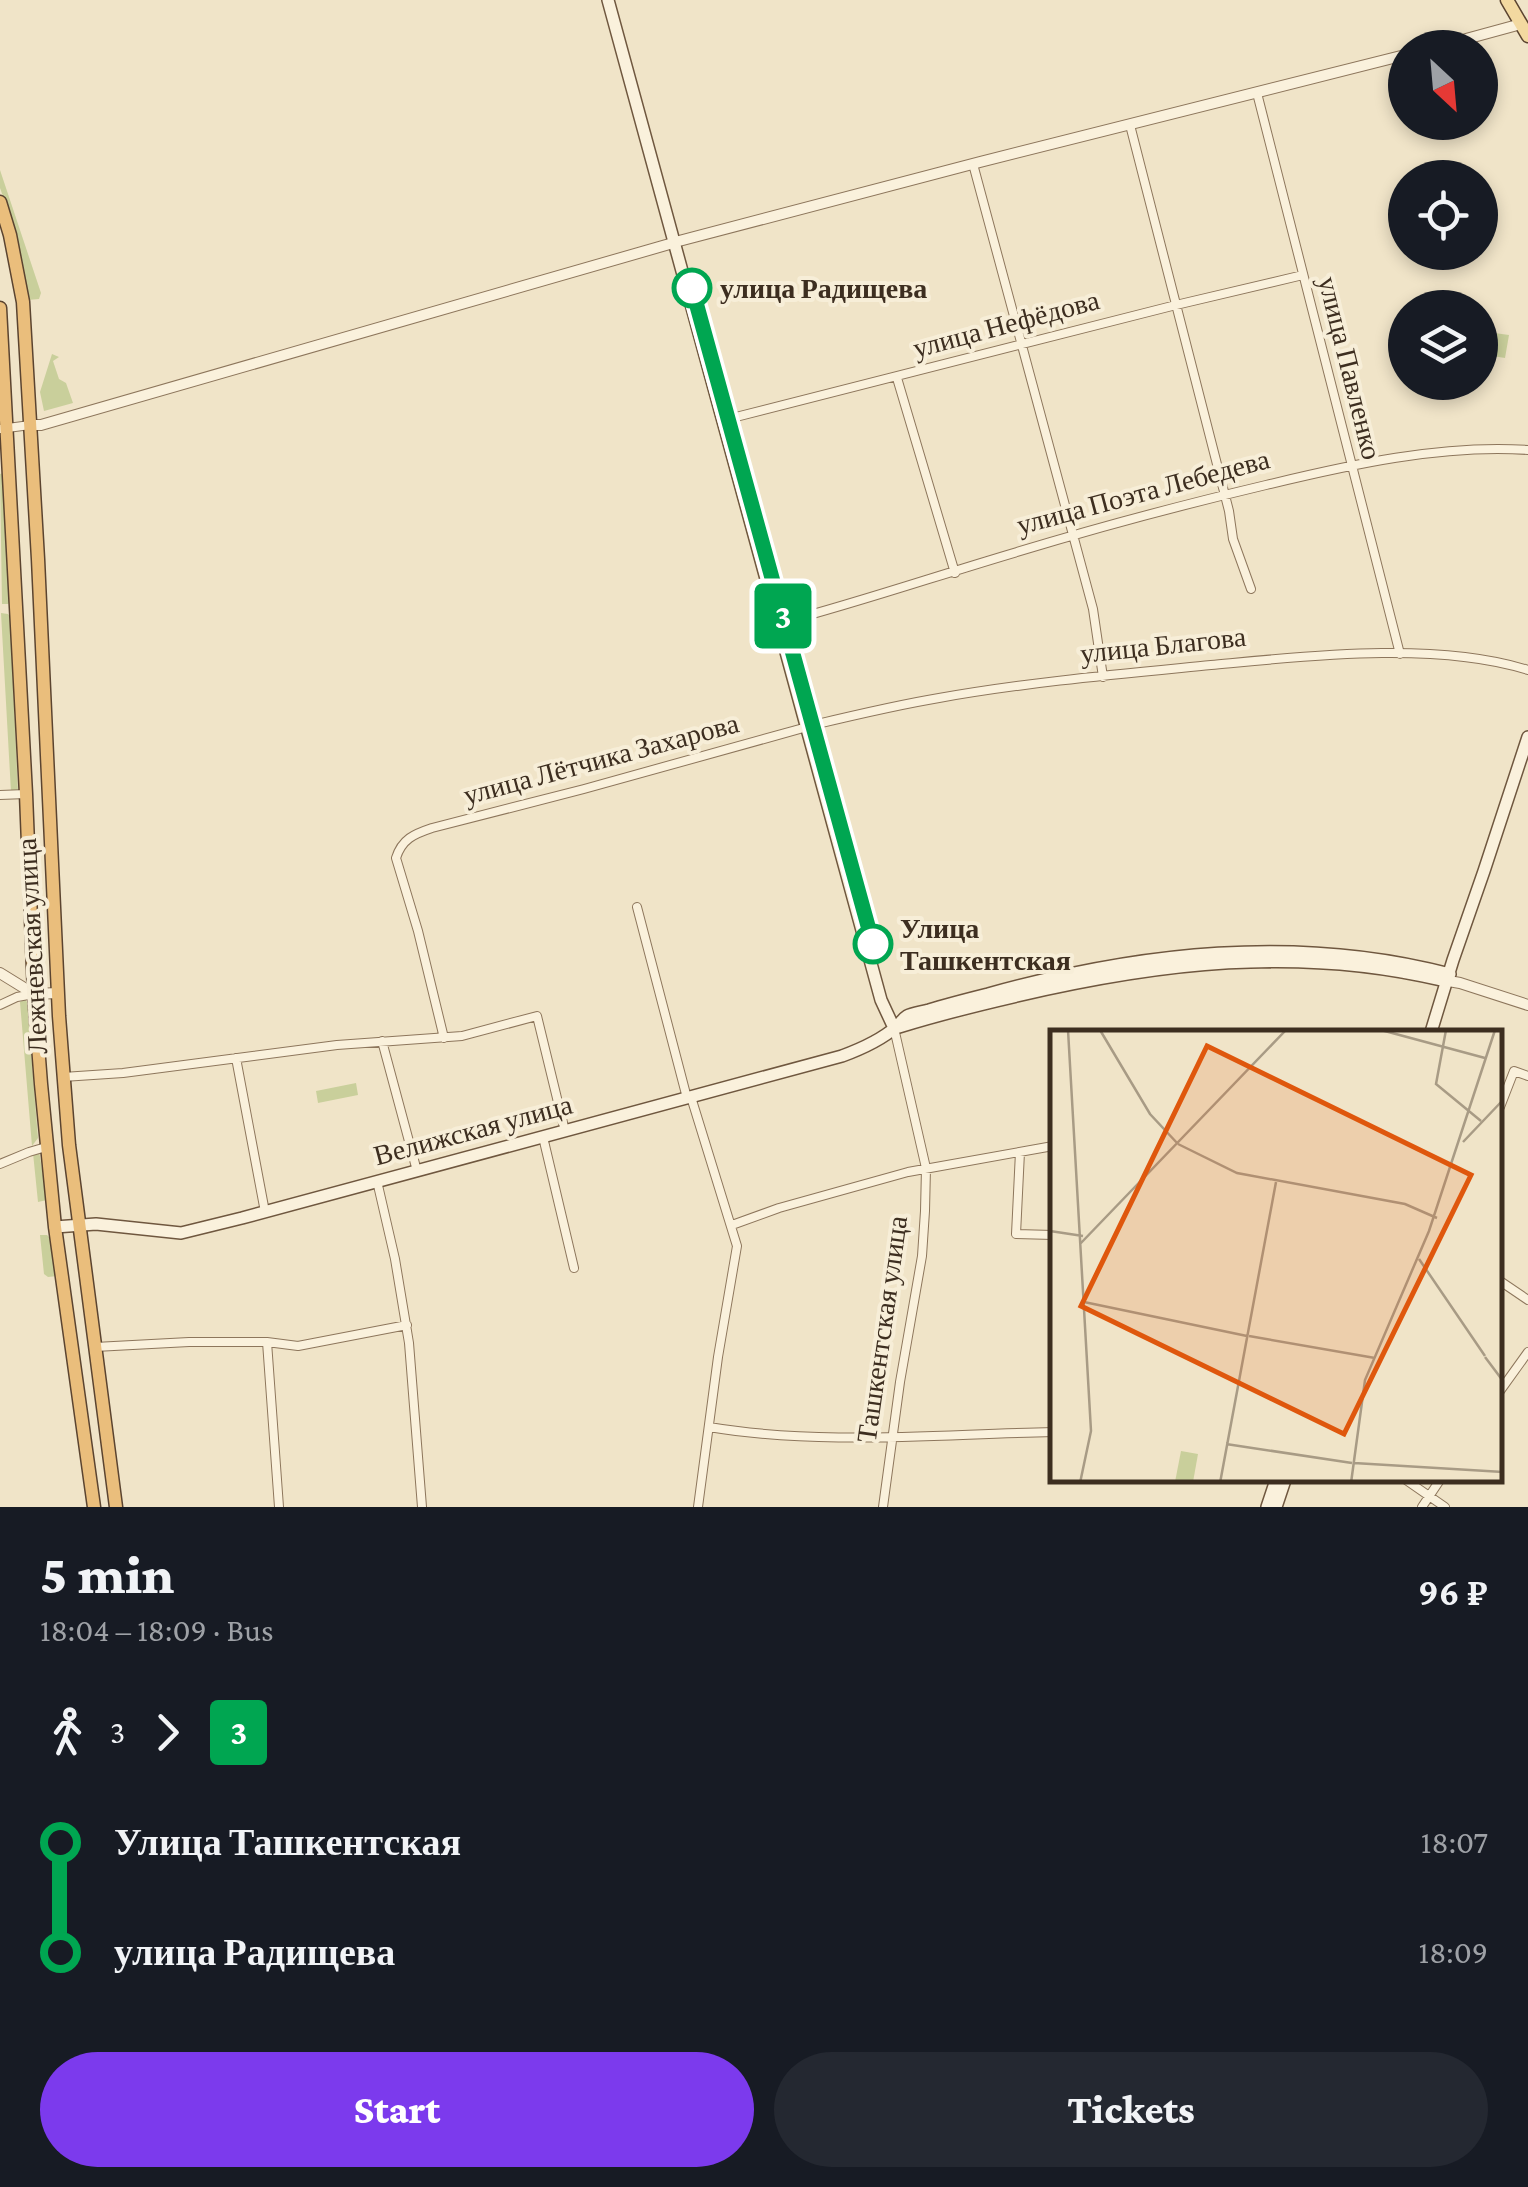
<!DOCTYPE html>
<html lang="en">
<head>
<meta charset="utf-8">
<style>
	body { margin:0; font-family:"Crimson Pro",serif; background:#242831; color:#f1f3f6; height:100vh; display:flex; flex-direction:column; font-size:38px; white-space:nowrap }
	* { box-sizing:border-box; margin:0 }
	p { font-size:32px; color:#9ea1a6 }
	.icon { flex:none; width:55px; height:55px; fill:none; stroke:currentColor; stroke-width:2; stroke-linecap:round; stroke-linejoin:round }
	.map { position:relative; height:1507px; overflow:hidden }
	.side { display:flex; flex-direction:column; background:#171b24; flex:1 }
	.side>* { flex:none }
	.badge { padding:0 20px; border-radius:8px; font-size:35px; line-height:65px }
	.needle { width:65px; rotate:154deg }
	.buttons { position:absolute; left:1388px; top:30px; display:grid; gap:20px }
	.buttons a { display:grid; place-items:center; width:110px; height:110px; border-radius:50%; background:#171b24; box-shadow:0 5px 15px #0003; font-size:50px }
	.map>.badge { position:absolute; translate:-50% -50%; box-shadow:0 0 0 5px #fff }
	.legs { display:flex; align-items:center; gap:15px; height:110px; padding:0 40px; font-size:32px }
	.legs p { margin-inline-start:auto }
	.summary { display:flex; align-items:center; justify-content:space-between; height:170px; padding:0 40px }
	h1 { font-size:55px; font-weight:800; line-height:75px }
	.action { display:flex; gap:20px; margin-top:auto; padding:20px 40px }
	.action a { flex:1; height:115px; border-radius:60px; background:#7c3aed; color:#fff; font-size:40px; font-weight:800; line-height:115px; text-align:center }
	.action a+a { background:#242831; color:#f1f3f6 }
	ul { padding:0 40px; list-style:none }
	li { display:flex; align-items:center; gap:35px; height:110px; font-size:38px }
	li i { display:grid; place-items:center; width:15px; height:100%; margin:0 12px; background:currentColor }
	li i::after { content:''; width:25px; height:25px; margin:-12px; border:8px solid; border-radius:50%; background:#171b24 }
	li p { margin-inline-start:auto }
	li:first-child i { background:linear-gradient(#0000 50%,currentColor 0) }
	li:last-child i { background:linear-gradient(currentColor 50%,#0000 0) }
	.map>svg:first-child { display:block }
</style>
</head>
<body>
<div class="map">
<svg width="1528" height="1507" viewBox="0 0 1528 1507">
	<rect width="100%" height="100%" fill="#f0e4c8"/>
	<!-- green -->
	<path fill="#c9cf9b" d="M0,170l41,123 -2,6 -11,1 -12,-67 -16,-45z
		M1480,331l29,4 -4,23 -25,-4z
		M52,354l7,3 -6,4 6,18 7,4 7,20 -29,8 -4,-19z
		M3,473l7,129 -2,2h-6l-2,-130z
		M1,613l7,1 2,3 8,175h-7z
		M25,999l2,3 11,136 -6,8 -12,-144z
		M356,1083l2,12 -40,8 -2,-12z
		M39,1151l8,49 -9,2 -5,-49z
		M40,1235h7l5,5 6,36 -10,1 -4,-3z"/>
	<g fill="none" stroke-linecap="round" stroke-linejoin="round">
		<defs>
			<path id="minor" d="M1257,93l143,561
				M1130,125l99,386 4,28 18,50
				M973,164l120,445 10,68
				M897,378l58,195
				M728,419l448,-114 127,-30
				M0,429l30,-4
				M784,622c79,-21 155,-47 233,-70 82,-25 165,-47 249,-67 83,-20 176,-41 262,-35
				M813,725c42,-10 84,-20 126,-27 90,-16 181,-24 272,-33 96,-9 225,-24 317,5
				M0,795l26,-1
				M637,907l50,191
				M0,1005l17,-8 17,-3
				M444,1038l-26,-107 -22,-73c6,-19 18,-24 36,-30l152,-39 223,-62
				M382,1041l35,130
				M236,1058l29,154
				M63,1077l60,-4 214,-28 125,-9 75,-20 28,115
				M691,1097l46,149 -19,111 -20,150
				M1500,1107l14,-36 14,5
				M543,1137l31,131
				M1020,1152l-4,82 37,1
				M0,1164l29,-12 17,-5
				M377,1181l18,78 14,84 13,164
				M732,1225l47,-17 129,-36 145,-26
				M1500,1281l28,19
				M267,1342l12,165
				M95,1347l94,-5h78l31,4 109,-21
				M1500,1391l28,-39
				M709,1427c114,19 229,7 344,5
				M1406,1480l39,27
				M883,1507l17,-125 22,-126 3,-45 1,-43 -32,-140
				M1422,1507l18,-27"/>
			<path id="tertiary" d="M1433,48l88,-24
				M679,241l301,-79 425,-107
				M30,425h11l632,-182
				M0,973l34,21 24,-1
				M1443,980l17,3 68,22"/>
			<path id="secondary" d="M608,0l273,1000 13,28
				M899,1027c39,-12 79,-22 118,-31 141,-33 281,-50 424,-16
				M1431,1032l22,-72 31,-89 44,-134
				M55,1227l41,-3 85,9 61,-15 600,-162c19,-7 39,-16 54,-29 4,-3 6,-8 11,-11 5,-3 15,-4 22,-6 19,-6 39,-11 59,-16 151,-42 309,-60 462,-20
				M1267,1507l9,-27
				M1276,1507l9,-27"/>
			<path id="primary" d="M1507,0l21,36"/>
			<path id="trunk" d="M0,202l10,33 13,67 15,257 21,457 10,129 47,362
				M0,308l26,486 8,200 7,90 14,143 39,280"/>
		</defs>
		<!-- minor casing -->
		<use href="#minor" stroke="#8d765c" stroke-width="10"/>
		<!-- tertiary casing -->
		<use href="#tertiary" stroke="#8d765c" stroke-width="12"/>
		<!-- secondary casing -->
		<use href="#secondary" stroke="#6f573f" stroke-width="14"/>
		<!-- primary casing -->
		<use href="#primary" stroke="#5b4430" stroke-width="15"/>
		<!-- trunk casing -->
		<use href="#trunk" stroke="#5b4430" stroke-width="15"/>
		<!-- minor -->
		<use href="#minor" stroke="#faf1dc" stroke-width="8"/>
		<!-- tertiary -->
		<use href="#tertiary" stroke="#faf1dc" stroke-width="10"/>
		<!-- secondary -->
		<use href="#secondary" stroke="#faf1dc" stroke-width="11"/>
		<!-- primary -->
		<use href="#primary" stroke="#f3d9a0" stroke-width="12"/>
		<!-- trunk -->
		<use href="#trunk" stroke="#eabe7c" stroke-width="12"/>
	</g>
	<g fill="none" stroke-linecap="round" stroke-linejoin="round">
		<defs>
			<path id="line-1" d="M692,288l181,656"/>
		</defs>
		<!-- line-1 casing -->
		<use href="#line-1" stroke="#fff" stroke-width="22"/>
		<!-- line-1 -->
		<use href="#line-1" stroke="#00a651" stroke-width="15"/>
	</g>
	<!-- markers -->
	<g fill="#fff" stroke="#00a651" stroke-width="5">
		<circle cx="692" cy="288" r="18"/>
		<circle cx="873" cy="944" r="18"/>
	</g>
	<g text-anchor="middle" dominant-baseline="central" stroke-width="8" stroke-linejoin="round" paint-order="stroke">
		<!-- stop labels -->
		<g font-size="28" font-weight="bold" fill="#3d2e20" stroke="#f7eed8" text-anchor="start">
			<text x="720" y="288">улица Радищева</text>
			<text x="900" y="928">Улица<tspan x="900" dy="32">Ташкентская</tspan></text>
		</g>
		<!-- street labels -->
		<g font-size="28" fill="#3d2e20" stroke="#f7eed8">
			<text transform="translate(1006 324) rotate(-15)">улица Нефёдова</text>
			<text transform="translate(1350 368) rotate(76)">улица Павленко</text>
			<text transform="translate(1143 492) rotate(-15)">улица Поэта Лебедева</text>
			<text transform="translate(1163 645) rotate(-6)">улица Благова</text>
			<text transform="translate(601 759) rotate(-15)">улица Лётчика Захарова</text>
			<text transform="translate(32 946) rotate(-93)">Лежневская улица</text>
			<text transform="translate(473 1130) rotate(-15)">Велижская улица</text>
			<text transform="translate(882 1329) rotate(-82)">Ташкентская улица</text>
		</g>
	</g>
	<!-- overview -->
	<g transform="translate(1050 1030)">
		<rect width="452" height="452" fill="#f0e4c8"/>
		<path d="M131,421l17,3 -5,28h-18z" fill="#c9cf9b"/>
		<path fill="none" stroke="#a89b85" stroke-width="2.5" d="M18,0l23,401 -11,52M50,0l50,84 28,30M331,0l104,28M396,0l-10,54 45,37M413,112l40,-42M128,114l59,29 168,31 32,14M0,201l33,5M30,214l206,-214M369,229l66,97M34,272l163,34M199,306l126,22M435,327l18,24 -2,89M176,414l126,19M304,433l149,9M170,453l56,-301M301,453l14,-103 64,-149 66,-201"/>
		<path fill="#df570d" fill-opacity="0.15" stroke="#df570d" stroke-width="5" d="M157,16l264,129 -127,259 -263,-128z"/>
		<rect width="452" height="452" fill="none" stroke="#3d2e20" stroke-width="5"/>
	</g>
</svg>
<div class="buttons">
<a><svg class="needle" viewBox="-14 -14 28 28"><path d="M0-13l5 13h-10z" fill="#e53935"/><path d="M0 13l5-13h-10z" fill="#9ea1a6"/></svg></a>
<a><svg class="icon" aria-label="locate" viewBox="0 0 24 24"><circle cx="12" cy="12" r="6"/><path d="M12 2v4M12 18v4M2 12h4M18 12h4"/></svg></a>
<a><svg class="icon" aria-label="layers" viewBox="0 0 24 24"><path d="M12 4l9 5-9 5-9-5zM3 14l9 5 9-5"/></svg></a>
</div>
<b class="badge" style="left:783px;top:616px;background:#00a651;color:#fff">3</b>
</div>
<section class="side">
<div class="summary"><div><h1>5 min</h1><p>18:04 – 18:09 · Bus</p></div><b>96 ₽</b></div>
<div class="legs"><svg class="icon" aria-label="walk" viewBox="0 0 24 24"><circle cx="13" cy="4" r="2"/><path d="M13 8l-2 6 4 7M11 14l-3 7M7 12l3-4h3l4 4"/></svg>3<svg class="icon" aria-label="forward" viewBox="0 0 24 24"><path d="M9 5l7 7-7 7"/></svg><b class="badge" style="background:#00a651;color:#fff">3</b></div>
<ul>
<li><i style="color:#00a651"></i><b>Улица Ташкентская</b><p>18:07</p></li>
<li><i style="color:#00a651"></i><b>улица Радищева</b><p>18:09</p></li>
</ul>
<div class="action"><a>Start</a><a>Tickets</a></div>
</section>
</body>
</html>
